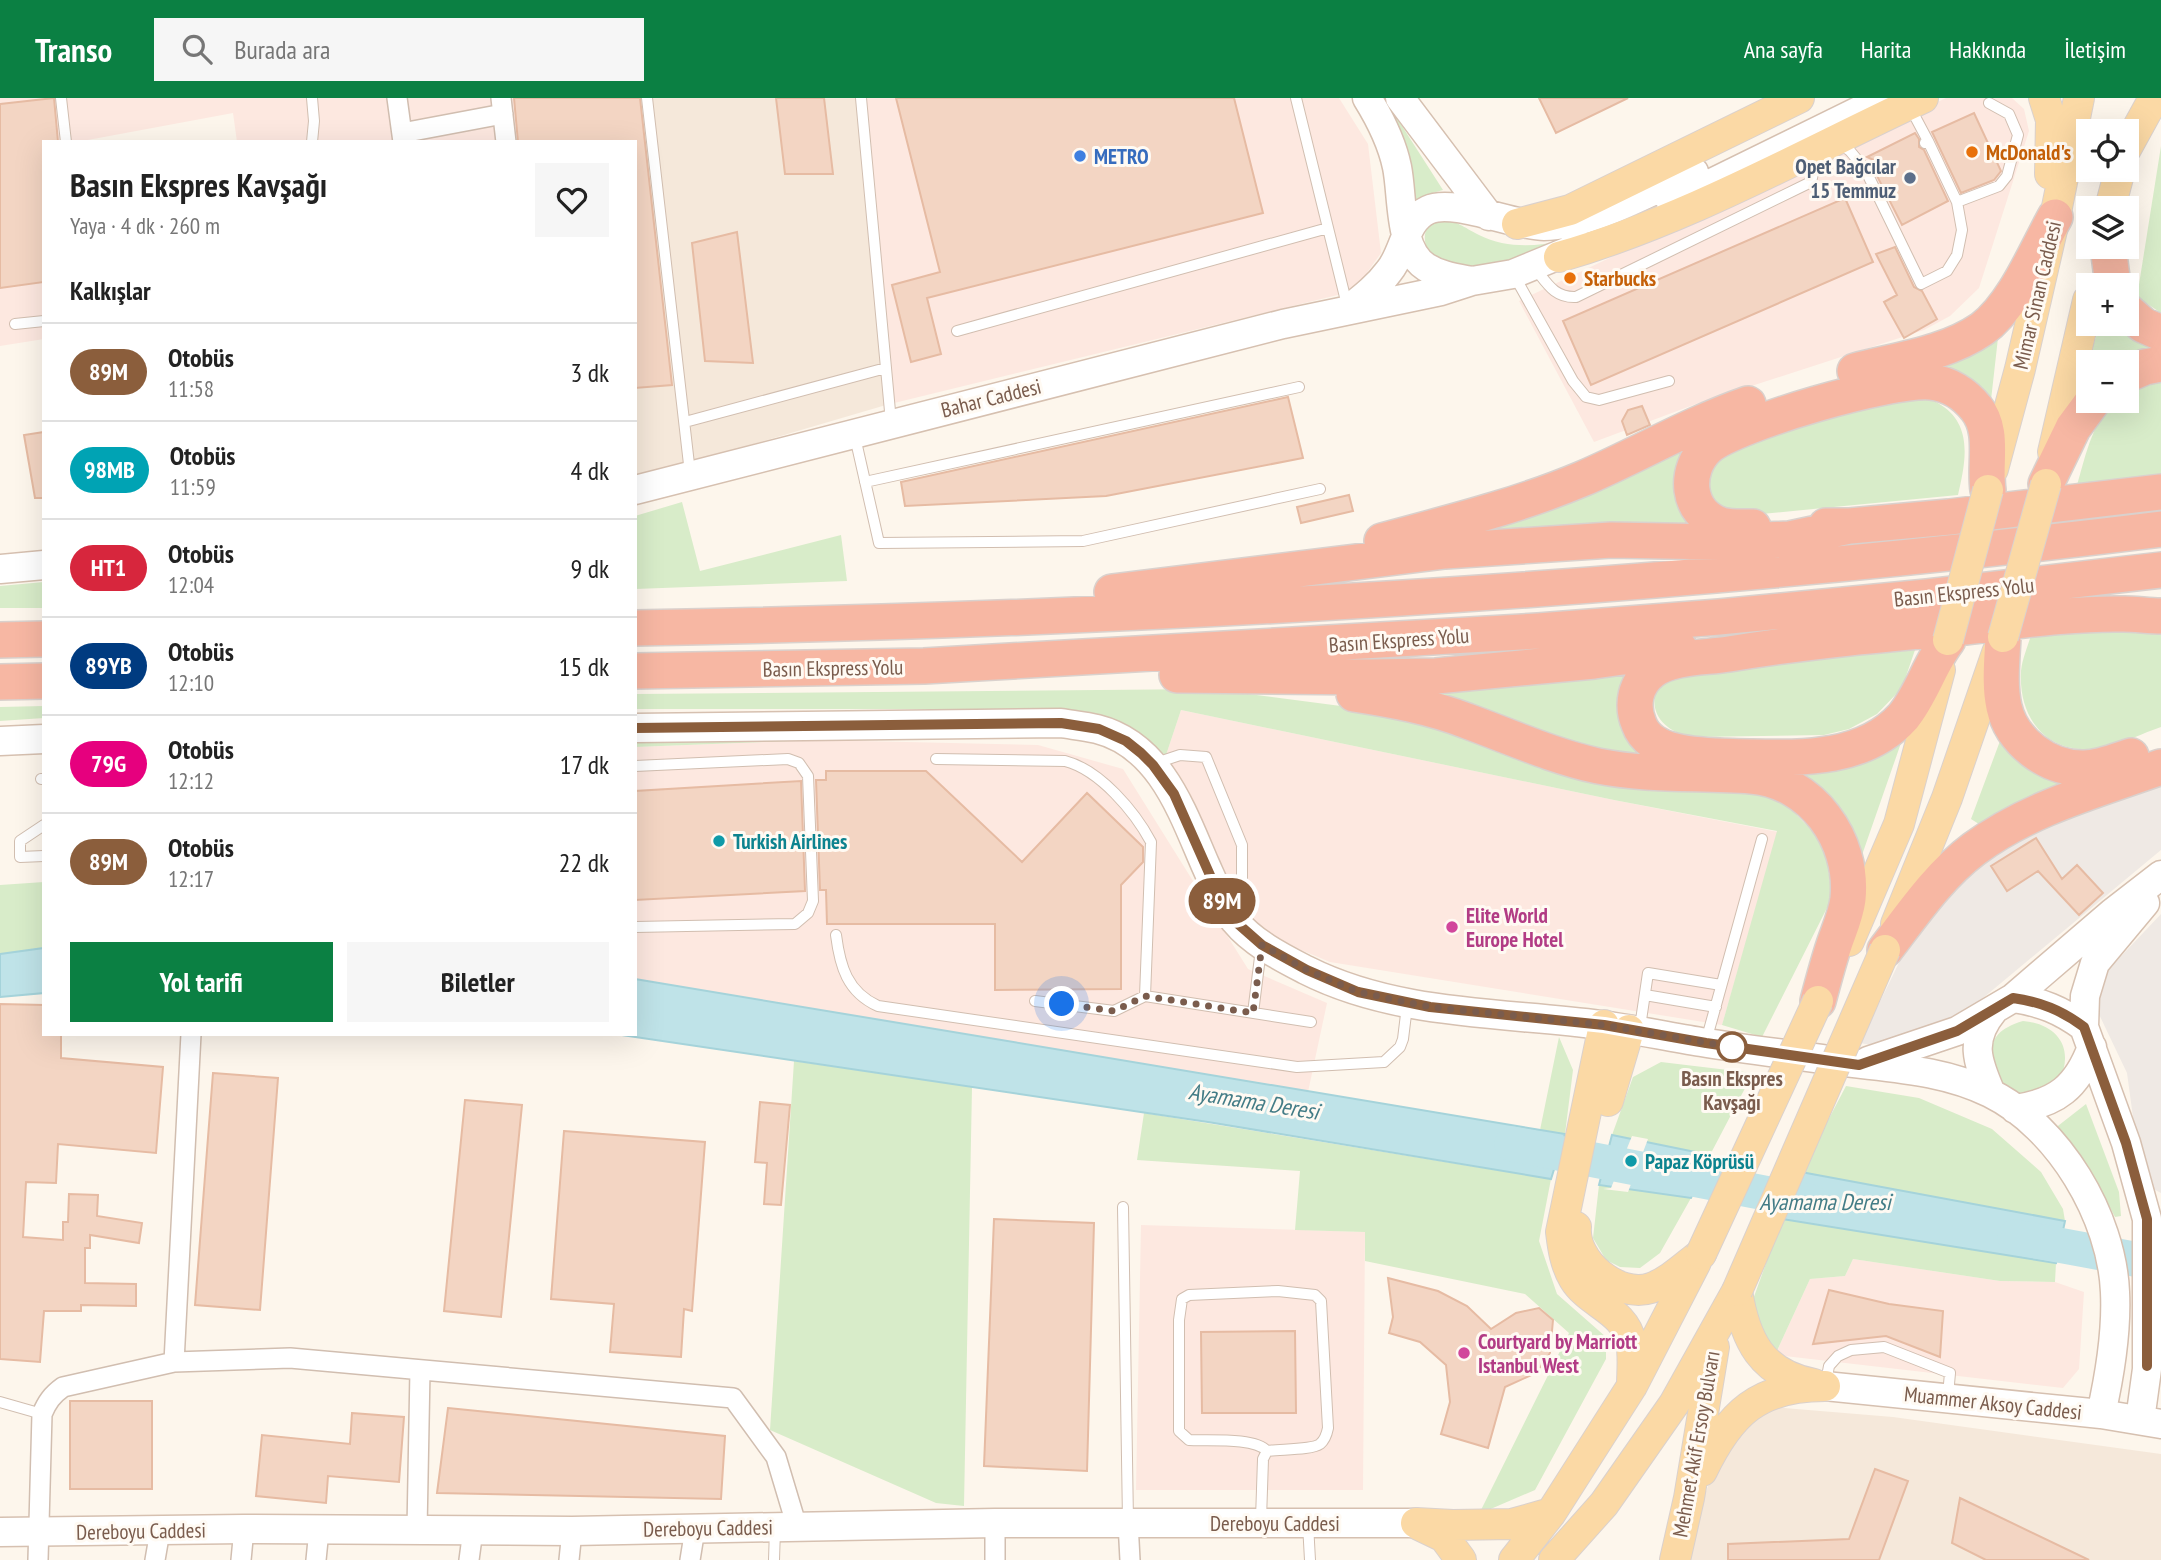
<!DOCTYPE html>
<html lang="tr">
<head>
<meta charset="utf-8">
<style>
	body { margin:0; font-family:"PT Sans Narrow",sans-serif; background:#f6f6f6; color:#222; height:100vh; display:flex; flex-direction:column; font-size:26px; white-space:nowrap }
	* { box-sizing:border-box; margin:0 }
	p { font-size:23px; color:#767676 }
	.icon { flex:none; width:38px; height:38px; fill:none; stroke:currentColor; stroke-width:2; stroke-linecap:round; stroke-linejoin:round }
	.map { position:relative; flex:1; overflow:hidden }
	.side { position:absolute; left:42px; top:42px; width:595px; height:896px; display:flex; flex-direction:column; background:#fff; border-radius:0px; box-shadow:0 7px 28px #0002 }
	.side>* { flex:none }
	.badge { padding:0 14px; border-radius:23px; font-size:24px; line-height:46px }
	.tools { position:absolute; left:2076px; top:21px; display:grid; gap:14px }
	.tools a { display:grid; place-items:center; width:63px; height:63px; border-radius:0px; background:#fff; box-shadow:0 7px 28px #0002; font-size:35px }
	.you { position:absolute; width:35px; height:35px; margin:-18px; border:5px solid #fff; border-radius:50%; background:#1a73e8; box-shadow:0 0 0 10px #1a73e833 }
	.map>.badge { position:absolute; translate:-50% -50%; box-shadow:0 0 0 4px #fff }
	h2 { padding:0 28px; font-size:26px; line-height:63px }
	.round { display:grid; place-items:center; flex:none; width:74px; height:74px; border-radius:0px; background:#f6f6f6 }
	.summary { display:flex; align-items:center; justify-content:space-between; height:119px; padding:0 28px }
	h1 { font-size:33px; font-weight:700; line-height:52px }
	.button { display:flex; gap:14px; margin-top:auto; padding:14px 28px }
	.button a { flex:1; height:80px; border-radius:0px; background:#0b8043; color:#fff; font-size:28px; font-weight:700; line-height:80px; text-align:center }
	.button a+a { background:#f6f6f6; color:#222 }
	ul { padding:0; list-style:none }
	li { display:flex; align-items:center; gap:21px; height:98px; padding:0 28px; border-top:2px solid #e0e0e0 }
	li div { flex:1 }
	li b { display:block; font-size:26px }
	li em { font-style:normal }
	li .badge { min-width:77px; font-weight:700; text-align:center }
	header { display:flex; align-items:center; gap:42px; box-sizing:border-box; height:98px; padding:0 35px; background:#0b8043; color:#fff }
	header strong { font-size:33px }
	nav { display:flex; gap:38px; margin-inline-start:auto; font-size:24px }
	.search { width:490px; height:63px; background:#f6f6f6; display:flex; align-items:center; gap:18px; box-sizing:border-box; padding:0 24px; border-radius:0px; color:#767676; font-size:26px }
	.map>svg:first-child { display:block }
</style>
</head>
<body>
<header>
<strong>Transo</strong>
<div class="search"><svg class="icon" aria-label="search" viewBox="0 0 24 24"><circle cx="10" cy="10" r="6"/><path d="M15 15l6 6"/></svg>Burada ara</div>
<nav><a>Ana sayfa</a><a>Harita</a><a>Hakkında</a><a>İletişim</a></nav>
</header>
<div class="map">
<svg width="2161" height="1462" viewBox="0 0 2161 1462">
	<rect width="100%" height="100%" fill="#fdf6ec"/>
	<!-- residential -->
	<path fill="#f5e8da" d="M561,0h295l30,307 -251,74v-337z
		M1772,1309l121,10 268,37v106h-473l13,-55 27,-73z"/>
	<!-- commercial -->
	<path fill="#fde8e0" d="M0,0h561l5,44h-329l-4,-29 -156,29h-33v197l-44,7z
		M856,0h483l29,46 13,109 -27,38 -468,114z
		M1946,0h66l12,11 5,22 -50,157 -29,28 -26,14 -228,74 -102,38 -75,-141z
		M1181,612l433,90 164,32 -56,193 -392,-63 -89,-37 -75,-170z
		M817,642l221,5 85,24 125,200 79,34 -19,89 -673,-113v-232z
		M1141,1127l224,7 -2,258h-227z
		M1853,1161l147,22 55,1 29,10 -5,77 -16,19 -288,-33 35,-76 35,-3z"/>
	<!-- industrial -->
	<path fill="#efe9e4" d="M2161,686v66l-202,168 -82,28 -17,-3 50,-103 48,-66 66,-41z
		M2161,816v279l-19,-10 -15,-110 -31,-65 12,-38z"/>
	<!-- green -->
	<path fill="#d8ecc9" d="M1378,0h6l59,92 -14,4 -16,10c2,-49 -11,-66 -35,-106z
		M2161,48v167l-24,-16z
		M1438,120c20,3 25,9 41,17 26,13 55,12 83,6l-43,21 -54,7 -36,-15c-7,-16 -6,-27 9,-36z
		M2100,226h10l47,23c-23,6 -45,15 -69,15z
		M1999,231l-9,80 -63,-47z
		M2161,278v99l-85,14c8,-25 19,-88 50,-88v-7z
		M1916,297c8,3 18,5 25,10 33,21 24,59 17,90l-207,20c-35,-1 -48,-16 -40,-50l35,-26z
		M1695,339l-2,87 -25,-1 -214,17z
		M682,404l18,69 141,-36 6,46 -212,8v-73z
		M44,484v26h-44v-22z
		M2161,529v100c-18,6 -37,16 -56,20 -53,12 -87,-24 -84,-76 1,-12 7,-25 10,-36z
		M1915,552l-13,38 -25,26 -28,15 -25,6 -132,2c-34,-6 -51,-35 -25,-63z
		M1633,571l21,91 -41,-4 -197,-65z
		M1210,591l192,25 345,74 40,17 38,39 7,54 -70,139 -40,-12 55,-194 -163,-31 -433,-90 -15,45 -62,-33 -63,-13h-406v-15z
		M44,608v12l-44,3v-14z
		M635,641l182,1 -182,7z
		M2000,643l24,23 46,19 -88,43 -11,-7z
		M1901,645l-39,112c-11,-40 -34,-58 -65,-83l77,-14z
		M44,784v66l-44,6v-69z
		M2023,923c35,3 52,28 36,60l-40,16 -19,-11c-11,-32 -17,-53 23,-65z
		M1559,939l14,33 -8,64 -25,-4z
		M794,963l178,26 -8,419 -28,-3 -166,-73z
		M1661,964l92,11 -43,82 -98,-20 21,-58z
		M1846,988l73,12 73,31 49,43 22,37 2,12 -264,-49z
		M2086,1006l33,88 2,24 -6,1 -15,-28 -46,-60z
		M1144,1015l407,66 -12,62 18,53 49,43v22l-71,131 -56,24 90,-181 -44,-39 -160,-33v-29l-70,-2 5,-59 -163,-11z
		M1599,1087l92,13 -31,55 -20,15 -20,-1 -14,-7 -13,-22z
		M1782,1121l274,44 -1,19 -55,-1 -147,-22 -8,17 -35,3 -35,76 -24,-50z"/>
	<!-- water -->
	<path fill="#bfe3e8" stroke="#a5d3da" stroke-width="2" d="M44,850v45l-44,4v-43z
		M635,881l930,155 -14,45 -343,-57 -593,-88h20z
		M1612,1037l98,20 -19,43 -92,-13z
		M1801,1074l264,49 -9,42 -274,-44z"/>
	<!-- pier -->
	<path fill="#fdf6ec" d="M1632,1038l16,3 -20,53 -25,-3 8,-1z"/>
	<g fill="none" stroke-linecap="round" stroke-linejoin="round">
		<!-- river -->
		<path stroke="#bfe3e8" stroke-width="35" d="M1512,1046l299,58
			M2015,1139l146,27"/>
	</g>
	<!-- building -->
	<path fill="#f3d5c3" stroke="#e6bba3" stroke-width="2" d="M54,0l4,44h-14v140l-44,6v-184z
		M514,0h126l32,287 -37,3v-246h-117z
		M776,0h48l9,76h-48z
		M896,0h338l29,115 -336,85 14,56 -30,8 -19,-77 48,-13z
		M1539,0h89l-72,35z
		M1974,15l27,58 -7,9 -33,13 -29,-61z
		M1915,35l4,6v8l5,3 24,51 -46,24 -27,-53 4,-4 -1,-6 -11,-5z
		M1845,100l28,64 -282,123 -28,-64z
		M737,134l16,131 -48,-2 -13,-118z
		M1895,149l19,40 8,4 15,28 -33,19 -20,-36 13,-7 -21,-41z
		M1288,299l15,61 -197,38 -201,10 -4,-24z
		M1642,308l8,19 -23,10 -5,-14 6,-11z
		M44,334v66h-9l-11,-63z
		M1349,397l4,16 -52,12 -4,-16z
		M826,673h100l96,91 65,-69 56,54v15l-22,23v104l-126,1v-66h-168l-1,-34h-6l-4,-110h10z
		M801,683l4,110 -170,9v-109z
		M2036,740l26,41 15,-14 26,28 -24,22 -41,-44 -31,20 -16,-25z
		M0,906l44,1v29h17v24l102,9 -7,86 -98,-9 -2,39 -30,-1 -3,55 40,3v-18h5l1,-28 29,1 -1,21 45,7 -3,20 -49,-8v13h-5v35l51,1v22l-55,-1v6h-37l-4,51 -40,-3z
		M213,975l65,5 -18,232 -65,-5z
		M465,1002l57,5 -21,212 -57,-6z
		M760,1004l30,3 -9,100 -17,-1 3,-41 -12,-1z
		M564,1033l141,11 -13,169 -8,-2 -3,48 -71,-5 4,-48 -63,-5z
		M994,1121l100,4 -7,248 -103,-5z
		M1388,1180l50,13 29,15 24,23 25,-16 23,-5 14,12 -3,33 -14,20 -31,14 -17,61 -47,-14 9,-32 -4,-37 -26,-23 -31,-9 4,-16z
		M1829,1192l60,14 54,7 -3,46 -54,-21 -73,8z
		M1295,1233l1,82h-94l-1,-81z
		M70,1303h82v88h-82z
		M448,1310l277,28 -4,63 -284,-6z
		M352,1315l52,4 -5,65 -71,-6 -2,27 -70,-7 6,-61 88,9z
		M1875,1371l33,12 -29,79h-151v-16l121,-5z
		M1960,1400l129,62h-103l-34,-17z"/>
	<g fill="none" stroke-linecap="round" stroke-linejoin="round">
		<defs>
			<path id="lane" d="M61,0l5,44
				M312,0l2,23 -2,21
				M647,0l43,375
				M861,0l30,324
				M1296,0l51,207
				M1911,11l17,32 -3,2
				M1840,45l10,8 15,18 7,-3
				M1865,71l56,115 26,-13 10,-16 5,-25 -5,-28 -29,-61
				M1957,104l42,-16 8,-10 11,-41 -9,-21 -20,-11
				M1534,169c13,16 20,31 42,30l235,-115 4,-17 -3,-11
				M1514,177l59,106 13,16 13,3 70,-19
				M15,226l29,-3
				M957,233l371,-103
				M685,324l201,-54
				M855,339l24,106 204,-2 237,-52
				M865,384l434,-95
				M936,661l129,2c35,9 70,51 86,81l-6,154
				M1156,665l24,-8 26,2 36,88v35
				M635,668l153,-7 11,4 9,13 5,125 -5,12 -13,11 -160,3
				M41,681h3
				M44,727l-24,16v16l24,-1
				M836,837c4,31 11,57 42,71l419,61 87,-5 16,-15 3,-8 4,-33
				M1645,897l71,12
				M1035,903l79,10 31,-15 166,26
				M1253,915l8,-64
				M1640,929l8,-54 73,12
				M1706,943l56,-202
				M1123,1109l5,314
				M1278,1193l37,4 6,6 7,127c-1,5 -3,12 -8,16 -8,6 -40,5 -53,7 -12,-14 -59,-10 -78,-11l-10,-9v-111l3,-21 7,-4z
				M1826,1284l3,-16 9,-10 13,-6 33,-3 66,26 -2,22
				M0,1304l42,12
				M1261,1421l2,-60 4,-8
				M1308,1426l2,36
				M774,1462l1,-31"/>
			<path id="street" d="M397,0l6,44
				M501,0l5,44
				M402,35l101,-19
				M174,1264l17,-328
				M1128,1424l2,38
				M995,1425v37
				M417,1432l3,-160
				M38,1462l4,-146c5,-12 10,-19 21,-27l111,-25 116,-4 443,40 43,59 21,70
				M155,1462l5,-29
				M241,1462l3,-31
				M316,1462l3,-30
				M469,1462l4,-30
				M569,1462l3,-29
				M690,1462l5,-31"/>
			<path id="secondary" d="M1367,0c13,21 25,45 30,69 6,29 1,82 29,100 14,9 30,11 46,14
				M1400,0l89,118
				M1671,105l214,-105
				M1350,210c14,-11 28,-22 39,-37 16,-19 15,-50 39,-61 26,-12 85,16 116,16 47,-1 106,-35 150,-54
				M635,392l648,-166 158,-33 31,-10 41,-7 68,-28
				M0,471l44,-4
				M635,630l426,-5c12,2 24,3 36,6 63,16 85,82 108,135 9,20 17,40 30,57 18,22 46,36 71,49 91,46 197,42 295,55 33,4 67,12 100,17 42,7 85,12 128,18 55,8 110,8 161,33 69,34 122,124 125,199 2,41 -5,82 -14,122
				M0,643l44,-2
				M2013,900c28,4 48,12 71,29l42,116 21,76v150l-7,51
				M2084,929l1,-31 10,-33 50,-60
				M1868,963l89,-30 56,-33 99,-85 49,-38
				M1991,995c-14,-32 -22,-53 2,-82
				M2015,1011c42,-6 62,-22 77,-62
				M1825,1288l276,28 60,10
				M0,1434l244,-3 328,2 423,-8h421"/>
			<path id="primary" d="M2044,0l7,22 -1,54
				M2126,51l28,-51
				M2110,110l10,-38
				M1517,126l53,-14 229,-112
				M1559,159c128,-37 244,-103 364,-159
				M2053,354l35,-152
				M1993,371l27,-100 35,-152 24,-119
				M1896,826l51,-126 50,-145
				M1849,843l50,-117 41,-154
				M1604,927l-43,207c2,16 4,32 13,47 15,25 51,31 57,63 3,14 1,30 1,44
				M1608,1003l21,-71
				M1576,1129c-3,34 41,72 75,61 19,-7 34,-22 50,-34
				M1737,1193c8,49 24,83 77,93
				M1702,1373c28,-58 56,-85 123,-85
				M1416,1425l37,2 59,-1 39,-11
				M1419,1427l25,12 17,23
				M1514,1462l37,-47 81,-127 64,-124
				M1554,1462l50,-56 70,-100 63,-113
				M1675,1462l14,-62 25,-151"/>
			<path id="highway" d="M2108,149l5,38
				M2126,212l17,15 18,8
				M1855,273c41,-11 91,-17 127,-42 32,-23 54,-78 73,-112
				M2126,277l19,-8 16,-3
				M2046,386l27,-56 20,-27
				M1826,428h24l99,-9 212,-25
				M1753,429c-11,0 -22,1 -32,-2 -35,-12 -38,-55 -13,-78 29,-24 185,-69 223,-65 18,2 34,12 45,26 19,23 8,55 12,82
				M1382,443c67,-18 136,-35 200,-62 56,-24 106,-54 166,-75
				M1112,494l333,-41 166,-11 108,2 70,-3 61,-13
				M635,530c510,-9 1020,-37 1526,-99
				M2003,539c-1,23 -4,47 1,70 8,35 44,62 80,61 16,0 32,-7 47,-12
				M0,542l44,-1
				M1948,542c-18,23 -26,54 -45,77 -39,43 -101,41 -154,40 -24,-1 -50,0 -74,-6 -15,-3 -31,-12 -36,-27 -8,-19 -4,-40 13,-53 20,-15 53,-13 77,-17 78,-13 157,-20 236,-27 53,-6 106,-14 159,-13 12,0 25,2 37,2
				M635,573l289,-5 614,-35 181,-14 208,-20 234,-27
				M1177,577l194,2 65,-1 158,-15 86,-12
				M0,584l44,-1
				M1354,596c39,6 77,13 113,27 44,16 85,35 131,45 50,10 102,6 153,10 61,5 103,64 97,123 -2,16 -9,31 -14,46 -6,18 -11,37 -16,56
				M1885,852c27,-35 53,-74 89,-101 55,-41 123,-59 187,-82"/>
		</defs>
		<!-- lane casing -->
		<use href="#lane" stroke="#d1beb0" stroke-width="12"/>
		<!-- street casing -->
		<use href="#street" stroke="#d1beb0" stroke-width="22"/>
		<!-- secondary casing -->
		<use href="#secondary" stroke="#d6c0b0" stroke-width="31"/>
		<!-- primary casing -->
		<use href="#primary" stroke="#dad1cd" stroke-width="32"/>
		<!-- highway casing -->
		<use href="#highway" stroke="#dad1cd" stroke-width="38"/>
		<!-- lane -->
		<use href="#lane" stroke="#fff" stroke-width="10"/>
		<!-- street -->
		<use href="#street" stroke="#fff" stroke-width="19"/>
		<!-- secondary -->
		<use href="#secondary" stroke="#fff" stroke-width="28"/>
		<!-- primary -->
		<use href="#primary" stroke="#fbd9a5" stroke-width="30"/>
		<!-- highway -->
		<use href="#highway" stroke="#f7b7a3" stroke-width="35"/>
		<defs>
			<path id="primary-bridge" d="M2003,539l43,-153
				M1948,542l40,-150
				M1701,1156l117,-253
				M1737,1193l148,-341"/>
		</defs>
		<!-- primary-bridge casing -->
		<use href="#primary-bridge" stroke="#dad1cd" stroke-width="32" stroke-linecap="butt"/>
		<!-- primary-bridge -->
		<use href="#primary-bridge" stroke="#fbd9a5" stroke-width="30"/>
	</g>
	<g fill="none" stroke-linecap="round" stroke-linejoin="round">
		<defs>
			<path id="line" d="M635,630l426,-5 38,6 27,12 15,12 12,12 21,29 47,106 16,23 25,22 45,25 51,22 72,15 174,18 102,18 153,22 98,-34 56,-33c28,4 48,12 71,29l42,116 21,76v147"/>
		</defs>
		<!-- line casing -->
		<use href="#line" stroke="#fff" stroke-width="16"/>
		<!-- line -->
		<use href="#line" stroke="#8b5e3c" stroke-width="10"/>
		<!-- walk -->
		<path stroke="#7a5c4d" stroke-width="7" stroke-dasharray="0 12.6" d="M1062,906l52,7 31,-15 108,17 9,-68 45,25 51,22 72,15 174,18 128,22"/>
	</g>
	<!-- markers -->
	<g fill="#e8710a" stroke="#fffaf3" stroke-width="2.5">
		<circle cx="1972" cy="54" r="7"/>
		<circle cx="1570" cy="180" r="7"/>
	</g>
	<circle fill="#3f7fe0" stroke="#fffaf3" stroke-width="2.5" cx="1080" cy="58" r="7"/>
	<circle fill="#5c6f8a" stroke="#fffaf3" stroke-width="2.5" cx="1910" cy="80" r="7"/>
	<g fill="#0f9aa8" stroke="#fffaf3" stroke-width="2.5">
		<circle cx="719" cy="743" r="7"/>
		<circle cx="1631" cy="1063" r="7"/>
	</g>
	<g fill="#d1479c" stroke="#fffaf3" stroke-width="2.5">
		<circle cx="1452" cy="829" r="7"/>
		<circle cx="1464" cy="1255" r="7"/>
	</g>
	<circle fill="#fff" stroke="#8b5e3c" stroke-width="3.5" cx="1732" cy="949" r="14"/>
	<g text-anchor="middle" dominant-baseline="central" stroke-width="6" stroke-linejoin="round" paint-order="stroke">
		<!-- food labels -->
		<g font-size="21" font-weight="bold" fill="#c56008" stroke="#fffaf3" text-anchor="start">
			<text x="1986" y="54">McDonald's</text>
			<text x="1584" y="180">Starbucks</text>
		</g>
		<!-- shop labels -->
		<g font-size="21" font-weight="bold" fill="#366cbe" stroke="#fffaf3" text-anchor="start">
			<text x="1094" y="58">METRO</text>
		</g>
		<!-- service labels -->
		<g font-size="21" font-weight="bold" fill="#4e5e75" stroke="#fffaf3" text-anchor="end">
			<text x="1896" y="68">Opet Bağcılar<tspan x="1896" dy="24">15 Temmuz</tspan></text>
		</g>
		<!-- street labels -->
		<g font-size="21" fill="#7a5c4d" stroke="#fffaf3">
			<text transform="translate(2037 197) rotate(-77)">Mimar Sinan Caddesi</text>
			<text transform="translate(991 300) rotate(-14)">Bahar Caddesi</text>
			<text transform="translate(1964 494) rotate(-6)">Basın Ekspress Yolu</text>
			<text transform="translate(1399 542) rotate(-4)">Basın Ekspress Yolu</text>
			<text transform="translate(833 570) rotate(-1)">Basın Ekspress Yolu</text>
			<text transform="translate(1993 1305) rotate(6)">Muammer Aksoy Caddesi</text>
			<text transform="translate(1696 1346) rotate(-80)">Mehmet Akif Ersoy Bulvarı</text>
			<text x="1275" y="1425">Dereboyu Caddesi</text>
			<text transform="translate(708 1430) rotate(-1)">Dereboyu Caddesi</text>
			<text transform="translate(141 1433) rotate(-1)">Dereboyu Caddesi</text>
		</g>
		<!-- culture labels -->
		<g font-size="21" font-weight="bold" fill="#0d838f" stroke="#fffaf3" text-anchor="start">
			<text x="733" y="743">Turkish Airlines</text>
			<text x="1645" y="1063">Papaz Köprüsü</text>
		</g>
		<!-- hotel labels -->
		<g font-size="21" font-weight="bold" fill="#b23c85" stroke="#fffaf3" text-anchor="start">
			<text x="1466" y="817">Elite World<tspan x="1466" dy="24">Europe Hotel</tspan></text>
			<text x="1478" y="1243">Courtyard by Marriott<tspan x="1478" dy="24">Istanbul West</tspan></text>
		</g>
		<!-- stop labels -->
		<g font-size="21" font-weight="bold" fill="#7a5c4d" stroke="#fffaf3">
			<text x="1732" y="980">Basın Ekspres<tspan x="1732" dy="24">Kavşağı</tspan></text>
		</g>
		<!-- water labels -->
		<g font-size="23" font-style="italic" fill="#437c86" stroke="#fffaf3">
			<text transform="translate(1254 1003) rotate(9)">Ayamama Deresi</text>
			<text x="1825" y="1103">Ayamama Deresi</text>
		</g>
	</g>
</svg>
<div class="tools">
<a><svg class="icon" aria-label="locate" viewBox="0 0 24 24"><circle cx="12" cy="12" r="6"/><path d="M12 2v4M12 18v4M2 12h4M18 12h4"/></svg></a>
<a><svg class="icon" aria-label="layers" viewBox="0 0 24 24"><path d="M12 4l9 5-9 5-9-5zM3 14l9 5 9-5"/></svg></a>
<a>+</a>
<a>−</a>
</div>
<div class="you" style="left:1062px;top:906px"></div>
<b class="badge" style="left:1222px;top:803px;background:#8b5e3c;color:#fff">89M</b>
<section class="side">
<div class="summary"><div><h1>Basın Ekspres Kavşağı</h1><p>Yaya · 4 dk · 260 m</p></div><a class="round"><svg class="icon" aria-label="heart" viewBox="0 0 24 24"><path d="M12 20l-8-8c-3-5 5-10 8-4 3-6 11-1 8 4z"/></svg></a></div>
<h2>Kalkışlar</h2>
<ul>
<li><span class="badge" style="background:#8b5e3c;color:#fff">89M</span><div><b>Otobüs</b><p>11:58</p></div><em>3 dk</em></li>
<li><span class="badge" style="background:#00a3b4;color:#fff">98MB</span><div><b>Otobüs</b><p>11:59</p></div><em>4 dk</em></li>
<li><span class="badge" style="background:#d7263d;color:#fff">HT1</span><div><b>Otobüs</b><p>12:04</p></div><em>9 dk</em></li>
<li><span class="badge" style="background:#003b80;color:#fff">89YB</span><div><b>Otobüs</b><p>12:10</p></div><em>15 dk</em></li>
<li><span class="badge" style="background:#e6007e;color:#fff">79G</span><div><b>Otobüs</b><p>12:12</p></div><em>17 dk</em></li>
<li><span class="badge" style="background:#8b5e3c;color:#fff">89M</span><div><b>Otobüs</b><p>12:17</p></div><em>22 dk</em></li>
</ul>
<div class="button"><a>Yol tarifi</a><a>Biletler</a></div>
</section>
</div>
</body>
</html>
